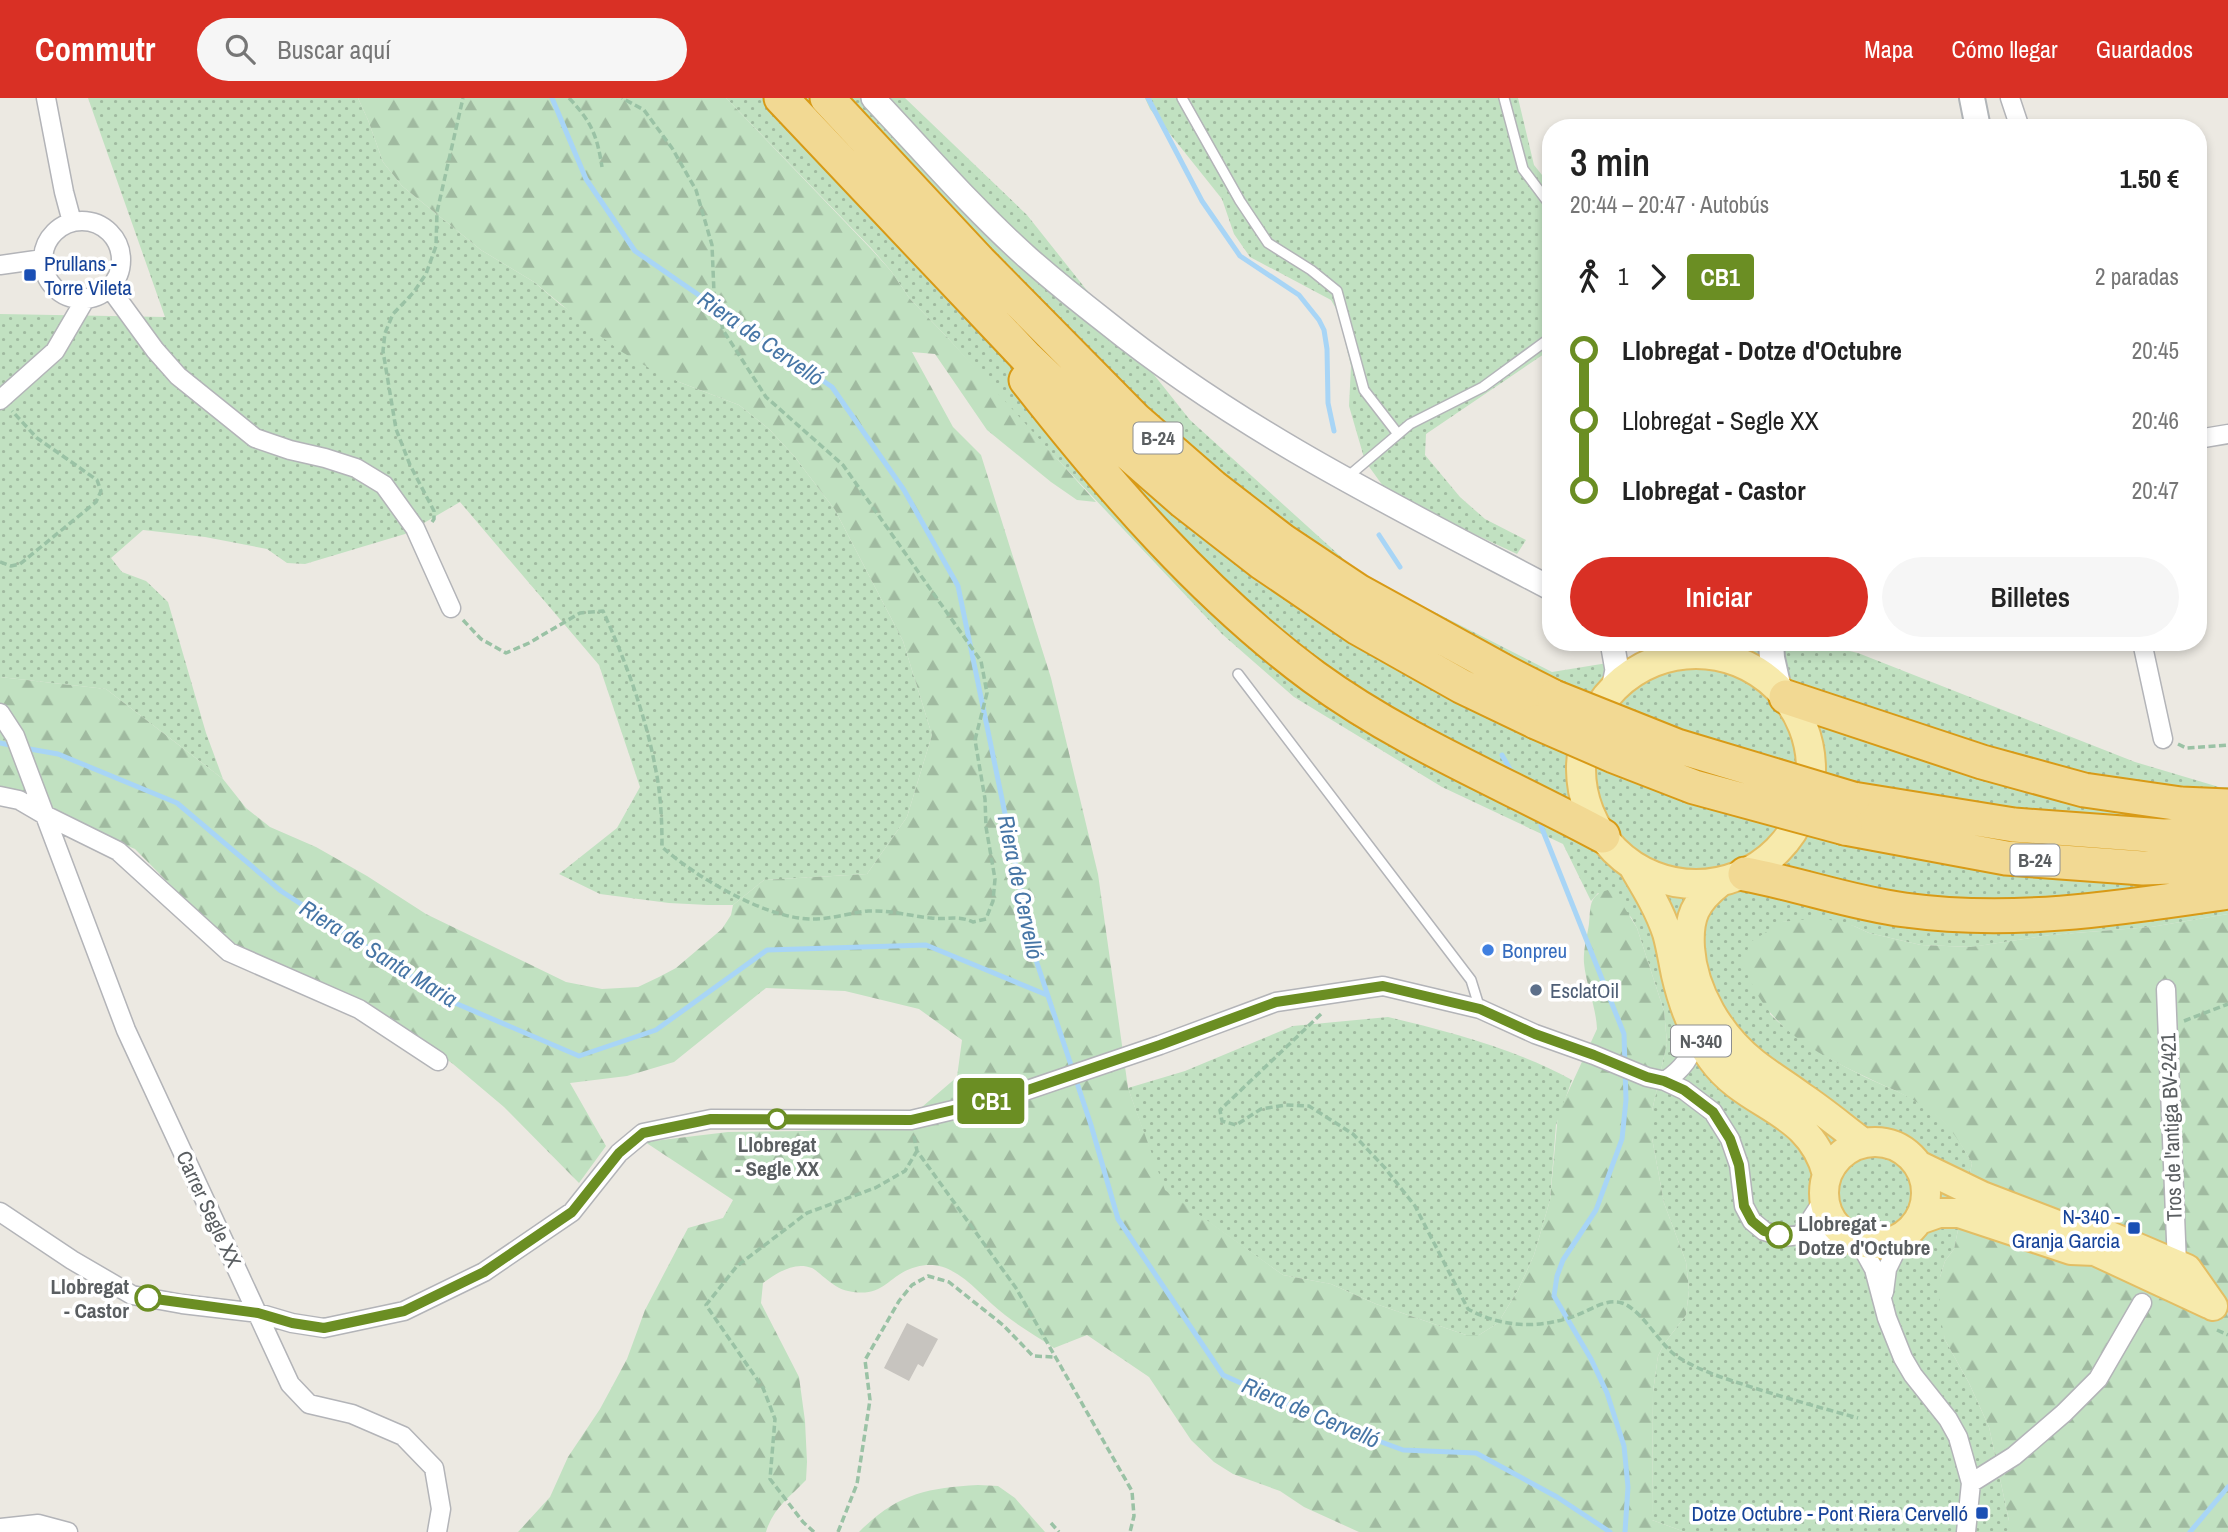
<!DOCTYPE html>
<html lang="es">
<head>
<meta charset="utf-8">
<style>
	body { margin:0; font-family:"Archivo Narrow",sans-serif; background:#f6f6f6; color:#222; height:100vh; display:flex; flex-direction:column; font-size:26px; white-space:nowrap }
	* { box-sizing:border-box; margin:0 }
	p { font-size:23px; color:#767676 }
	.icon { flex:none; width:38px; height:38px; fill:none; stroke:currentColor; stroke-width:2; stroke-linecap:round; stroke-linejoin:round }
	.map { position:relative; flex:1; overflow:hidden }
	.side { position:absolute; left:1542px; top:21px; width:665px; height:532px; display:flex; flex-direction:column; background:#fff; border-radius:28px; box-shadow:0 4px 10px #0003 }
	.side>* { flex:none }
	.badge { padding:0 14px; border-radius:5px; font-size:24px; line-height:46px }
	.map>.badge { position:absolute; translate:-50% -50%; box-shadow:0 0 0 4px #fff }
	.legs { display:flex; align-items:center; gap:10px; height:77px; padding:0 28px; font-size:23px }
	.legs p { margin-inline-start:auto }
	.head { display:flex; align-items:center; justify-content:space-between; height:119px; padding:0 28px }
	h1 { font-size:38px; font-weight:600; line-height:52px }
	.cta { display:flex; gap:14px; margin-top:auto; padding:14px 28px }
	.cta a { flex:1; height:80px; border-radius:42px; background:#d93025; color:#fff; font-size:28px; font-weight:600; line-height:80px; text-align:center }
	.cta a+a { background:#f6f6f6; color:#222 }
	ul { padding:0 28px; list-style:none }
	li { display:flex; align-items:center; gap:24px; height:70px; font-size:26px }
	li i { display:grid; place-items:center; width:10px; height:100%; margin:0 9px; background:currentColor }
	li i::after { content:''; width:18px; height:18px; margin:-9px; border:5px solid; border-radius:50%; background:#fff }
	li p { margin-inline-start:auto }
	li:first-child i { background:linear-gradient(#0000 50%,currentColor 0) }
	li:last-child i { background:linear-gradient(currentColor 50%,#0000 0) }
	header { display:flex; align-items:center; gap:42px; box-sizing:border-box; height:98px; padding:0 35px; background:#d93025; color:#fff }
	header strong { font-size:33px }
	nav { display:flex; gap:38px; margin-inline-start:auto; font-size:24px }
	.search { width:490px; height:63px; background:#f6f6f6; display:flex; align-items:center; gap:18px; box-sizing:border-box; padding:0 24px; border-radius:38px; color:#767676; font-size:26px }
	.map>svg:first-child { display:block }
</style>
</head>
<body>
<header>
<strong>Commutr</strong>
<div class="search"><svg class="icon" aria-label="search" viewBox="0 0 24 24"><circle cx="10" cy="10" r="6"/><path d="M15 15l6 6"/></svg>Buscar aquí</div>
<nav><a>Mapa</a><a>Cómo llegar</a><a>Guardados</a></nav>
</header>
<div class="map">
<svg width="2228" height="1434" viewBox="0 0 2228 1434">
	<defs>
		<pattern id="grass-dots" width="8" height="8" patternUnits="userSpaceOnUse" patternTransform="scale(1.75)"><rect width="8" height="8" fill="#c1e1c1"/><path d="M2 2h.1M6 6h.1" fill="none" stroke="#a0baa0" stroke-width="1.8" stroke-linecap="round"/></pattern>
		<pattern id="forest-firs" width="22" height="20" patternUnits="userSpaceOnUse" patternTransform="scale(1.75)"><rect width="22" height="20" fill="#c1e1c1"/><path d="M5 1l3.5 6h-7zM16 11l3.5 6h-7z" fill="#a0baa0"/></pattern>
	</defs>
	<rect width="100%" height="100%" fill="#ece9e2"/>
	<!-- grass -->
	<path fill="url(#grass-dots)" d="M88,0h270l10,22 15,42 19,24 79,64 53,32 27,23 118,77 60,23 30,24 25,27 41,54 68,131 29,94 -25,82 -40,57 -103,6 -31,25h-25l-39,-2 -69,-9 -41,-20 58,-46 23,-41 -41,-122 -139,-163 -55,32 -100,30 -18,-1 -20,-14 -62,-12 -62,-7 -32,28 11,14 24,9 22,21 38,131 17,46 -117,-90 -106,-12v-363l165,3z
		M726,0h179l122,117 163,205 170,154 192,98 74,-12 28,-18h156l48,11 277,109 84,25h9v127l-77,13 -101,8 -78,12 -51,-2 -52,-12 -15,-7 -55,-5 -17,1 -12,92c27,27 60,46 95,63 29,14 62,24 84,50 9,10 16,24 23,36l-18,86 -9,12 -5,16v16l5,47 24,43 20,44 20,94v11h-324l-33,-12 1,-128 5,-36 6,-12 22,-29 3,-25 -3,-28 -22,-59 -12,-65v-27l15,-68 -3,-32 -27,-83 -6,-11 -33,-24 -7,8 -28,-57 -121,-57 -148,-90 -72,-63 -212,-225 -62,-71 -38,-39 -19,-28 -19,-22z
		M1145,0h373l16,67 16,20v165l-124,84 -1,21 35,42 25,22 41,21 -9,14 -45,-21 -89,-47 -18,-25 -16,-55 2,-40 -13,-54 -7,-12 -81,-43 -16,-23 -12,-35 -72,-90z
		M1388,919c63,15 127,32 184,63l-16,45 -6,75 -16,55 -16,35 -20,33 -19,12h-13l-90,-31 -45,-20 -48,-9 -119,-85 -36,-102 57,-17 108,-45z"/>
	<!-- forest -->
	<path fill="url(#forest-firs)" d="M358,0h368l146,152 19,21 19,28 38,39 148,164 -19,-2 -26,-18 -64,-52 -52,-76 -23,-2 41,75 28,28 70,223 47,196 30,214 37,102 118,85 48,9 45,20 90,31h13l19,-12 20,-33 16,-35 16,-55 8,-86 39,-85c-1,-23 -11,-44 -13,-66 -1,-13 3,-26 5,-39 2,-17 -1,-29 19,-34l11,9 18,29 27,83 3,32 -15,68v27l12,65 22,59 3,28 -3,25 -22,29 -6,12 -5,36 -1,128 33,12h-326l-55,-25 -24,-16 -47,-17 -19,-12 -23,-22 -42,-63 -62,-42 -33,13c-16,-11 -34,-21 -49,-33 -27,-20 -50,-59 -89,-48 -28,7 -31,32 -68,24 -8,-1 -17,-8 -23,-13 -4,-3 -9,-8 -13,-10 -18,-7 -35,5 -49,15l-2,20 38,74 6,44 2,41 -1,18c-16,17 -33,28 -40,52h-248l32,-35 18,-40 32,-48 27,-50 18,-49 43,-82 35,-10 10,-18 -88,-58 83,-10 76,-1 97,-6 56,-48 5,-37 -43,-31 -74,-18 -79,-3 -92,74 -47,14 -57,7 36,63 -27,37 -75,-76 -51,-43 -80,-58 -139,-57 -99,-100 -135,-55v-117l106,12 117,90 23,29 24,19 46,20 51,29 59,38 140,68 36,7 36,-2 21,-10 17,-9 46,-39 9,-14 2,-10 31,-25 103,-6 40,-57 25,-82 -29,-94 -68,-131 -41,-54 -25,-27 -30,-24 -60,-23 -30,-14 -27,-16 -26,-19 -62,-51 -53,-32 -79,-64 -19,-24 -15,-42z
		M2228,816v618h-219v-11l-20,-94 -20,-44 -24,-43 -6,-30 1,-33 5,-16 9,-12 18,-86c-10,-17 -20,-35 -35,-47 -22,-18 -46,-27 -71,-39 -55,-26 -108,-55 -123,-119l9,-17 30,-19 36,-4 18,3 18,5 15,7 52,12 50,2 79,-12 101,-8z
		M978,1387l20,1 17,12 30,34h-186c38,-38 67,-44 119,-47z"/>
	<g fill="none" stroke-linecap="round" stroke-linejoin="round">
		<!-- stream -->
		<path stroke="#a8d5f6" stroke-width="5" d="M552,0l34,81 49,72 197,136 72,103 54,96 76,368 57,171 27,94 105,156 107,48 73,27 73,3 81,44 53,35
			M1148,0l54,103 38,55 59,39 20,25 5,10 3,19 1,54 6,28
			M1379,437l21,32
			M0,645l14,3
			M24,650l34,6 119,49 104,88 167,109 131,56 77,-26 111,-80 159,-5 121,50
			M1502,657l9,16
			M1541,728l83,208 2,66 -4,39 -26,71 -33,50 -6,16 -3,20 37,63 16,34 17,53 4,41 -3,45
			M2190,1434l38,-45"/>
	</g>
	<!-- building -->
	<path fill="#c7c4bf" d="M907,1225l31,16 -15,28 -5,-3 -9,17 -25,-13z"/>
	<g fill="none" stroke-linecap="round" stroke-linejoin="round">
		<defs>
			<path id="service" d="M1182,0l58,103 28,42 43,27 26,21 27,99 34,44
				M1504,0l19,71 27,36
				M1345,381l65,-55 73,-37 67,-49
				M1238,576l233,306 9,29"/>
			<path id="minor" d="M46,0l18,94 8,30
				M2010,0l10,30
				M43 162a39 39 0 1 1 78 0a39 39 0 1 1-78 0Z
				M0,167l43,-6
				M109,189l46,63 23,26 77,62 35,12 35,8 31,10 28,17 31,43 36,80
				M0,302l55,-49 31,-53
				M2198,341l30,-5
				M2142,544l21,97
				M0,615l15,23 111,294 164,354 19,20 43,10 51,22 31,32 7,41 -4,23
				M0,698l19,4 24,14 75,37 111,101 130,57 79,52
				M2166,891l11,276
				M1665,983c18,-12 26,-24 33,-45
				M0,1114l72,48 60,35 50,9 76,9 34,10 32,5 80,-17 80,-39 88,-60 47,-59 24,-20 68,-14 200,1 93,-22 156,-53 116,-43 107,-16 97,23 55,25 59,21 53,22 18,4 19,9 29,22 17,27 9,26 5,41 8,15 12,10 20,6 42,-6 15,1
				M1800,1138l24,-37
				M1859,1144l15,27 13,49 16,40 10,17 35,44 10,18 13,46 -5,49
				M1884,1194l3,-23 15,-31
				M1971,1385l43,-27 50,-43 34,-34 44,-76
				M0,1430l38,-4 30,8"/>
			<path id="tertiary" d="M873,0c51,54 100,111 155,160 25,22 51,43 78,64 135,109 292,186 444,266
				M1612,544l5,28 -4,19
				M1662,544l25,13"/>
			<path id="secondary" d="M1972,0l6,30
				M1771,544l1,16 7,31
				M1715,558l20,-14"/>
			<path id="primary" d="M1581 671a115 115 0 1 1 230 0a115 115 0 1 1-230 0Z
				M1633,768c13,22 26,43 34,67 4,14 6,28 9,42 7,30 18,60 36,84 36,50 97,48 115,115
				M1719,785c-24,19 -31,34 -29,65 3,44 30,88 64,115 15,12 32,22 48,34 21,14 40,30 60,45
				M1824 1095a51 51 0 1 1 102 0a51 51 0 1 1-102 0Z
				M1918,1067l64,31 99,38h24l82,35 26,37
				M1919,1122l20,-7h20l112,37 24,1 114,53"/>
			<path id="motorway" d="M781,0l246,260 86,82 71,62 77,60 97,66 103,58 75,36
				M827,0l153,164 156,158 77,67 70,54 75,50 147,81 49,25
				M1026,282c84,107 178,216 288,297 89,65 193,107 289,159
				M1786,599l196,65 102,28 97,14 47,2
				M1853,701l161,26 149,11 65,-2
				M1845,730l161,30 137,10 85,-3
				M1745,776c54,10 106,29 160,36 109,15 215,-2 323,-18"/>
		</defs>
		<!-- service casing -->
		<use href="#service" stroke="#b3b4b8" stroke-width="12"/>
		<!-- minor casing -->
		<use href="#minor" stroke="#b3b4b8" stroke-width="21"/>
		<!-- tertiary casing -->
		<use href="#tertiary" stroke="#b3b4b8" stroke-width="26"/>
		<!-- secondary casing -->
		<use href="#secondary" stroke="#b1b5b8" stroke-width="28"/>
		<!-- primary casing -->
		<use href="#primary" stroke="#e3be64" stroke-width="32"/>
		<!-- motorway casing -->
		<use href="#motorway" stroke="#d89a16" stroke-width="37"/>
		<!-- path -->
		<path stroke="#9ac2a5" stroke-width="3.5" stroke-dasharray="7 3.5" stroke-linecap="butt" d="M569,0c22,23 28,37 33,69
			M432,424l2,-3v-8l-24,-46 -14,-36 -13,-78 2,-18 8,-19 20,-21 13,-19 10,-28 1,-34 26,-114
			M0,464l11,4 9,-2 76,-62 5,-11 -4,-11 -60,-42 -25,-27
			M463,522l18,19 25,14 23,-10 51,-30 23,-2c23,51 43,105 53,160 5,25 6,51 6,76 34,30 101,70 147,72 19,1 40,-6 59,-8 22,-1 42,5 63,7 15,2 28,-3 42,4l13,-3 7,-18 2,-22 -9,-52 -1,-28 -10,-59 12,-47 -6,-32 -138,-196 -77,-68 -43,-67 -9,-37 -2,-48 -16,-55 -24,-42 -28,-38 -22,-12
			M2178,646l8,4 42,-3
			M1321,916l-101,96 2,11 14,4 25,-16 25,-4 23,1 44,28 32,34 30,38 53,103c34,19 73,20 109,6 14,-5 29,-17 45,-12 19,6 37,40 53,52 19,13 42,21 64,28 39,13 79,24 119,35
			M2184,923l44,-17
			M914,1038l3,15 99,137 116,203 2,25 -4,16
			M2217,1232l11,5
			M1051,1425l8,9
			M814,1434l-11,-10 -33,-43 5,-60 -12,-31 -57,-83 31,-39 70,-53 68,-25 30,-17 12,-20
			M838,1434l19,-48 13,-84 -5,-40 34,-59 13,-16 16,-9 21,6 54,43 30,31 21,1"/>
		<!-- service -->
		<use href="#service" stroke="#fff" stroke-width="9"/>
		<!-- minor -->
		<use href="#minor" stroke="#fff" stroke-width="18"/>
		<!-- tertiary -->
		<use href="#tertiary" stroke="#fff" stroke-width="23"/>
		<!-- secondary -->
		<use href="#secondary" stroke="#fff" stroke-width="24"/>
		<!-- primary -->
		<use href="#primary" stroke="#f7eaac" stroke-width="28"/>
		<!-- motorway -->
		<use href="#motorway" stroke="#f2d993" stroke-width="33"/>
		<defs>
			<path id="motorway-bridge" d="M1554,599l123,49 176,53
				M1536,624l78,34 80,31 151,41"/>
		</defs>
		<!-- motorway-bridge casing -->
		<use href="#motorway-bridge" stroke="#d89a16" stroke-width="37" stroke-linecap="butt"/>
		<!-- motorway-bridge -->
		<use href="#motorway-bridge" stroke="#f2d993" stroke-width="33"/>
	</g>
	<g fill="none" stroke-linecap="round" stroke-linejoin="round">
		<defs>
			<path id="line-1" d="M148,1200l110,15 34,10 32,5 80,-17 80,-39 88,-60 47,-59 24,-20 68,-14 200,1 93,-22 156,-53 116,-43 107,-16 97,23 55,25 59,21 53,22 17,4 20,9 29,22 17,27 9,26 5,41 8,15 12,10 15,4"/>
		</defs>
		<!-- line-1 casing -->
		<use href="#line-1" stroke="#fff" stroke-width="16"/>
		<!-- line-1 -->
		<use href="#line-1" stroke="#6b8e23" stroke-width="10"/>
	</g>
	<!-- markers -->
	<g fill="#1a4fb4" stroke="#fff" stroke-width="2.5">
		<rect x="23" y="170" width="14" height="14" rx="3.5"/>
		<rect x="2127" y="1123" width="14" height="14" rx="3.5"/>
		<rect x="1975" y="1408" width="14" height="14" rx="3.5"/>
	</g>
	<circle fill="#3f7fe0" stroke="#fff" stroke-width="2.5" cx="1488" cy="852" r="7"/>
	<circle fill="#5c6f8a" stroke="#fff" stroke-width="2.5" cx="1536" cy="892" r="7"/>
	<g fill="#fff" stroke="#6b8e23" stroke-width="3.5">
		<circle cx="777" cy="1021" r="9"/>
		<circle cx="1779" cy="1137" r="12"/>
		<circle cx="148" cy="1200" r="12"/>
	</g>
	<g text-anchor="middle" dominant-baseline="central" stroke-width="7" stroke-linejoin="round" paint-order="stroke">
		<!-- shield labels -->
		<g fill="#fff" stroke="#8c8e90" stroke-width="2">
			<rect x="1133.5" y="324.5" width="49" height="31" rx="5"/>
			<rect x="2010.5" y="746.5" width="49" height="31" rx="5"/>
			<rect x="1671" y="927.5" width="60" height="31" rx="5"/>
		</g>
		<g font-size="19" font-weight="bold" fill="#5a5e61">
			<text x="1158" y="340">B-24</text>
			<text x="2035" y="762">B-24</text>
			<text x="1701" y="943">N-340</text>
		</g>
		<!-- transit labels -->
		<g font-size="21" fill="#164399" stroke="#fff" text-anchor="end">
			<text x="44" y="165" text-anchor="start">Prullans -<tspan x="44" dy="24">Torre Vileta</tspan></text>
			<text x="2120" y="1118">N-340 -<tspan x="2120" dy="24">Granja Garcia</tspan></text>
			<text x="1968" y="1415">Dotze Octubre - Pont Riera Cervelló</text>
		</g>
		<!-- shop labels -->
		<g font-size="21" fill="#366cbe" stroke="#fff" text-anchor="start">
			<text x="1502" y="852">Bonpreu</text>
		</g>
		<!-- service labels -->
		<g font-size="21" fill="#4e5e75" stroke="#fff" text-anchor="start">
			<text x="1550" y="892">EsclatOil</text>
		</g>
		<!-- street labels -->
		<g font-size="21" fill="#5a5e61" stroke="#fff">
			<text transform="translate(2171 1029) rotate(-92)">Tros de l'antiga BV-2421</text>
			<text transform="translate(209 1111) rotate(65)">Carrer Segle XX</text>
		</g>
		<!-- stop labels -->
		<g font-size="21" font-weight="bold" fill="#5a5e61" stroke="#fff">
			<text x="777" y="1046">Llobregat<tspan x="777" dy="24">- Segle XX</tspan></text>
			<text x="1798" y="1125" text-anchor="start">Llobregat -<tspan x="1798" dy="24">Dotze d'Octubre</tspan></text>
			<text x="129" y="1188" text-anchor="end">Llobregat<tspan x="129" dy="24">- Castor</tspan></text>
		</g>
		<!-- water labels -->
		<g font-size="23" font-style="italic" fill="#4776a6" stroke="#fff">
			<text transform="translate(761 240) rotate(35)">Riera de Cervelló</text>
			<text transform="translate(1021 789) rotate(78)">Riera de Cervelló</text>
			<text transform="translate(379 855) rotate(32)">Riera de Santa Maria</text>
			<text transform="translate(1311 1314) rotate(23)">Riera de Cervelló</text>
		</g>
	</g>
</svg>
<b class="badge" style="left:991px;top:1003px;background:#6b8e23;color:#fff">CB1</b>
<section class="side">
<div class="head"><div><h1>3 min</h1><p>20:44 – 20:47 · Autobús</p></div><b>1.50 €</b></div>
<div class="legs"><svg class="icon" aria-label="walk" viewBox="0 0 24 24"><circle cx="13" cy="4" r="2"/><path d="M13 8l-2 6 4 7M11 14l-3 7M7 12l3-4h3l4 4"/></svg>1<svg class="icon" aria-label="forward" viewBox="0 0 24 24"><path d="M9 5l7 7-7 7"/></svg><b class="badge" style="background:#6b8e23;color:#fff">CB1</b><p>2 paradas</p></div>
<ul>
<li><i style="color:#6b8e23"></i><b>Llobregat - Dotze d'Octubre</b><p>20:45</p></li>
<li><i style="color:#6b8e23"></i><span>Llobregat - Segle XX</span><p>20:46</p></li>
<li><i style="color:#6b8e23"></i><b>Llobregat - Castor</b><p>20:47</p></li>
</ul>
<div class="cta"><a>Iniciar</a><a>Billetes</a></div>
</section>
</div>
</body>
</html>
